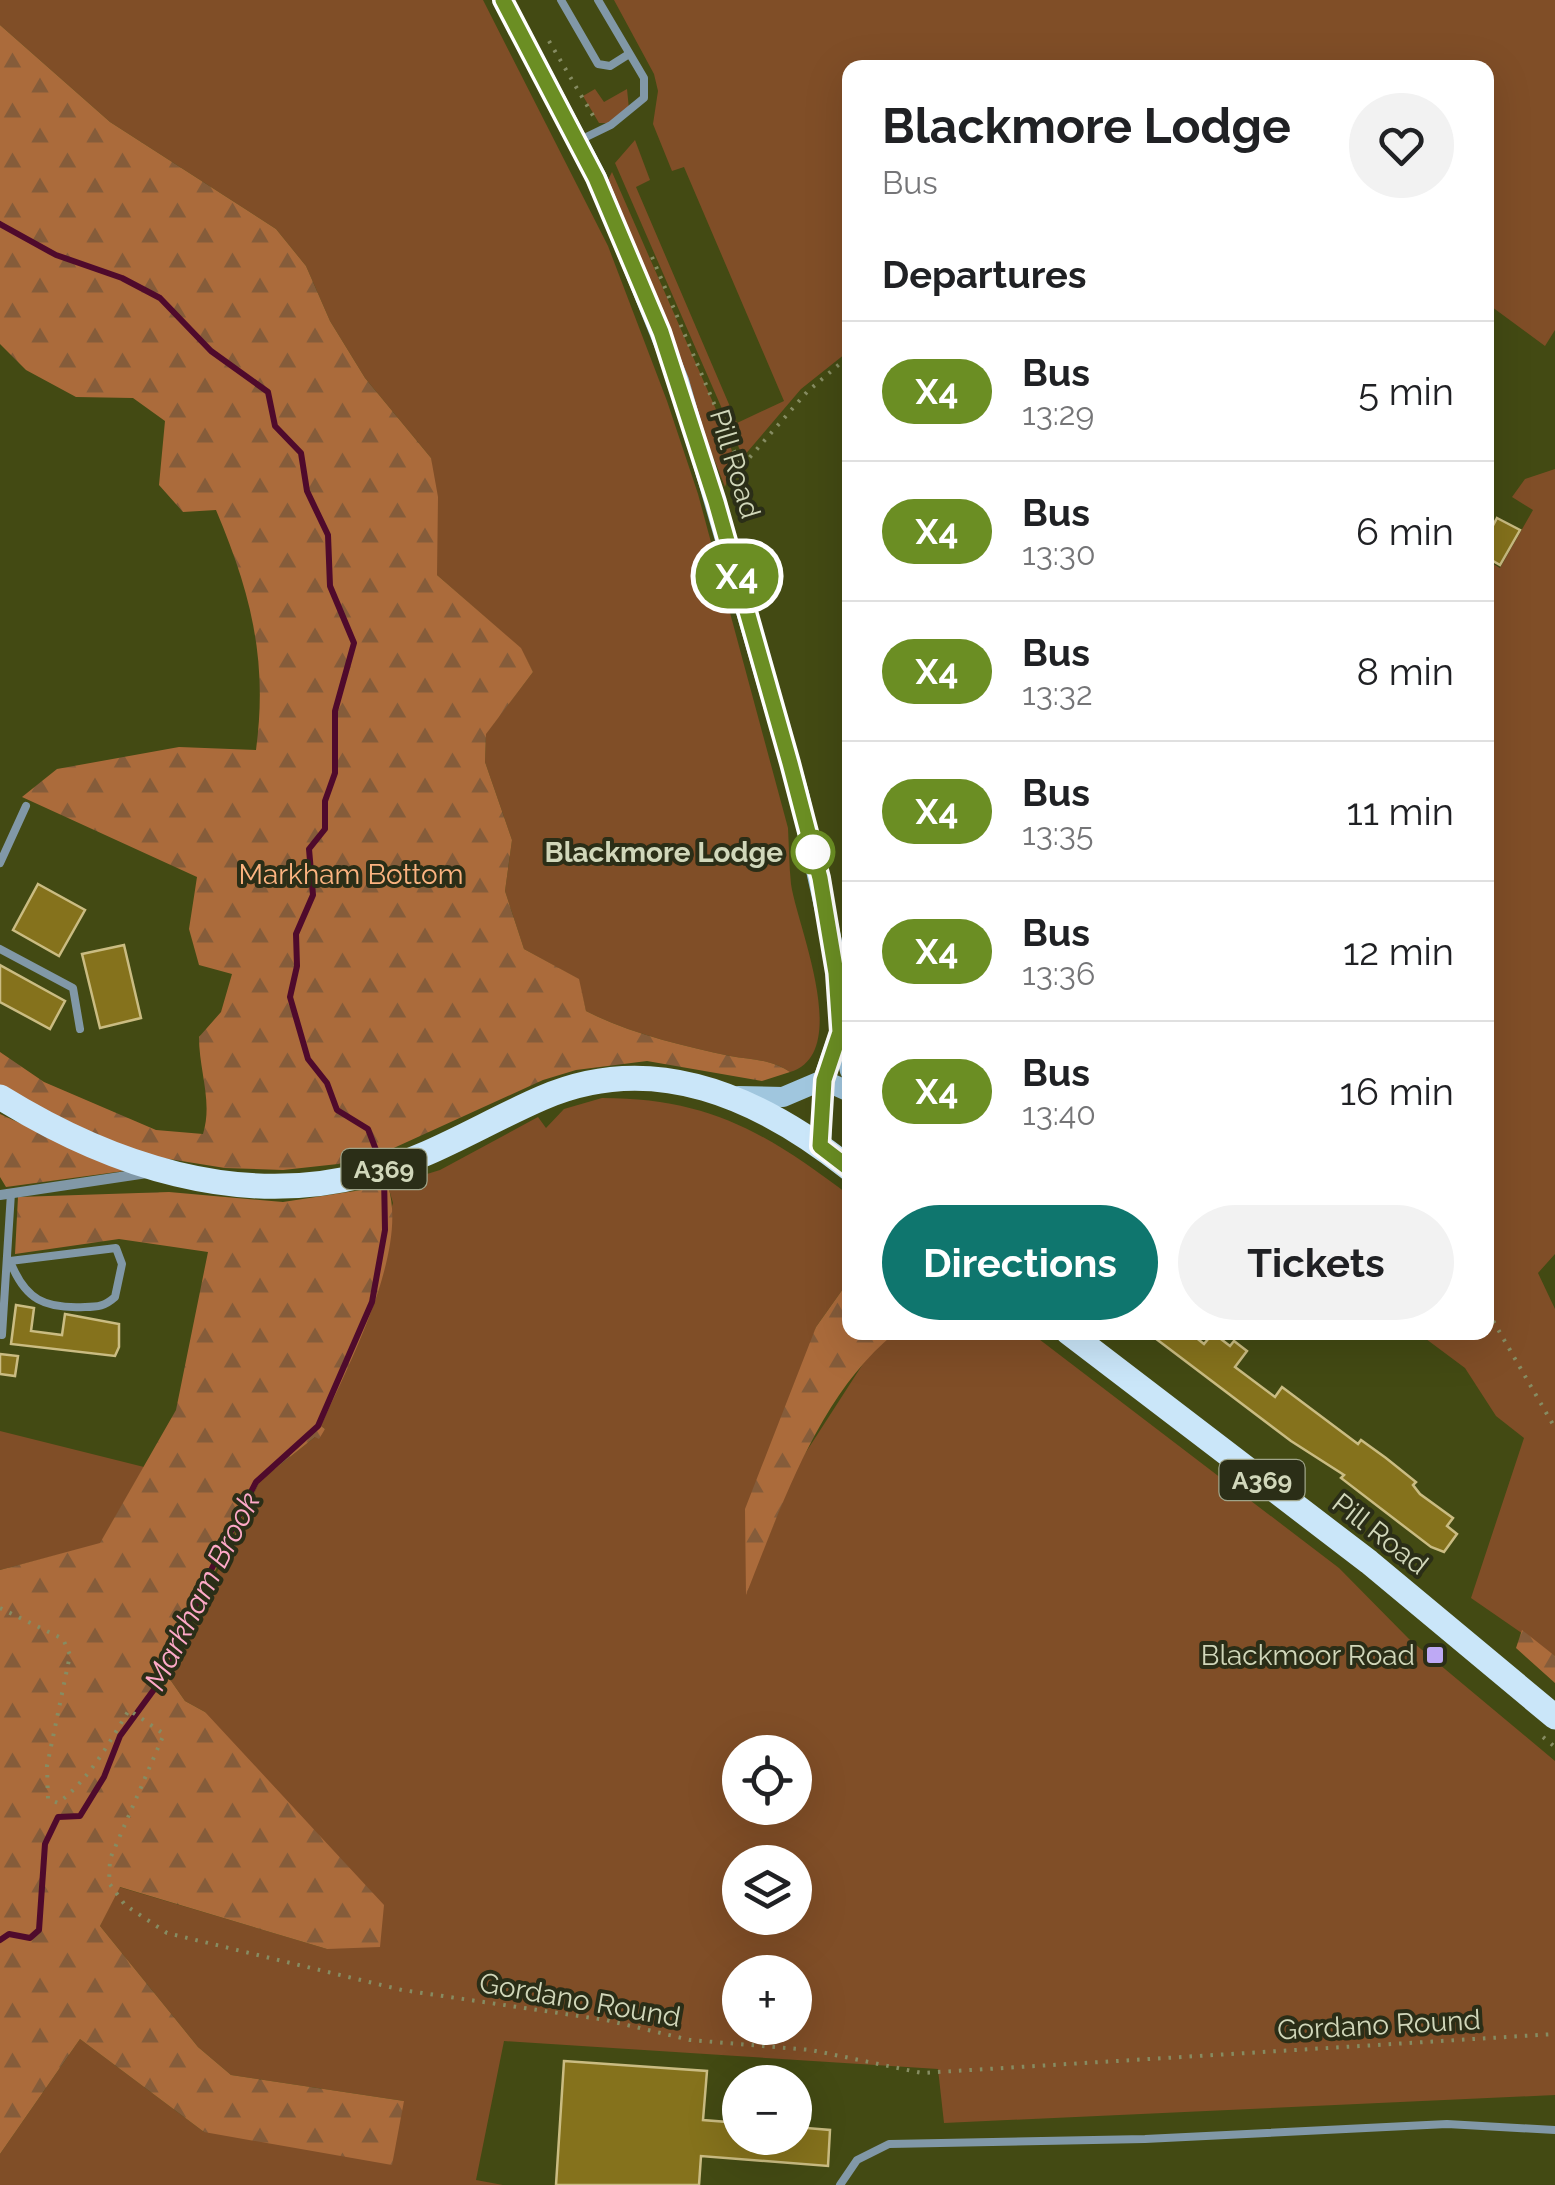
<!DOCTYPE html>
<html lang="en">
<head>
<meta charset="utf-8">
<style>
	body { margin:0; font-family:Raleway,sans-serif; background:#f2f2f2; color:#202124; height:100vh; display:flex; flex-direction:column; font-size:38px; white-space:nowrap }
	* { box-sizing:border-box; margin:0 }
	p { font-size:32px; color:#757577 }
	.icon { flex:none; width:55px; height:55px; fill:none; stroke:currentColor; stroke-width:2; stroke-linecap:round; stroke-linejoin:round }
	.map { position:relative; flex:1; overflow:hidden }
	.side { position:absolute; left:842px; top:60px; width:652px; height:1280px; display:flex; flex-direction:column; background:#fff; border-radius:20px; box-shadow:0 10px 40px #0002 }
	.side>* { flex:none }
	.badge { padding:0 20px; border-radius:32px; font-size:35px; line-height:65px }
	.buttons { position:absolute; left:722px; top:1735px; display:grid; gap:20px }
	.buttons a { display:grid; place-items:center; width:90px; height:90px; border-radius:50%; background:#fff; box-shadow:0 10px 40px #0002; font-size:50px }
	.map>.badge { position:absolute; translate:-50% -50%; box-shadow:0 0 0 5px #fff }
	h2 { padding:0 40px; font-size:38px; line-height:90px }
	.round { display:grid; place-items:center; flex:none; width:105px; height:105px; border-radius:52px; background:#f2f2f2 }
	.headline { display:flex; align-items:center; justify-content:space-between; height:170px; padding:0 40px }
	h1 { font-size:48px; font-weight:700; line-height:75px }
	.button { display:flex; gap:20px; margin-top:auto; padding:20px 40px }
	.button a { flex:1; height:115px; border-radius:60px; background:#0f766e; color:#fff; font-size:40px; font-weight:700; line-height:115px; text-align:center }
	.button a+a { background:#f2f2f2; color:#202124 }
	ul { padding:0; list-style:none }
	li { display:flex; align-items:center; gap:30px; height:140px; padding:0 40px; border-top:2px solid #e0e0e0 }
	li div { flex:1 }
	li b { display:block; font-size:38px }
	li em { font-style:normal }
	li .badge { min-width:110px; font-weight:700; text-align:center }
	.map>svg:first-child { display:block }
</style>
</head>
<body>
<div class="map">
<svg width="1555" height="2185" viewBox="0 0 1555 2185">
	<defs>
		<pattern id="forest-firs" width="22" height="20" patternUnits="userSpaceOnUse" patternTransform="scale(2.5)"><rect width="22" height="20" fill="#ab6b3b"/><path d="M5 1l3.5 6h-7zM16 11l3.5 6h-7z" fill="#855c3a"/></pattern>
	</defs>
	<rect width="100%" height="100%" fill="#434a13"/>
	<!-- green -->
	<path fill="#804e27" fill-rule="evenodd" d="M0,0h483l125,246 59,155 31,93 90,334c1,19 1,37 3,56 6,42 62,169 -1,188 -20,-13 -38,-12 -60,-16 -47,-10 -102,-23 -144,-45l-8,-32 -54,-30 -19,-58 7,-51 -27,-78 1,-29 47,-61 -13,-24 -83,-73 -6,-117 -66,-80 -35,-57 -24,-55 -30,-37 -166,-107 -110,-97z
		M614,0h941v330l-10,16 -57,-42v-236h-638v282l-49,39 -58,68 -128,-294 20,-23 15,40 -14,7 101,236 47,-22 -100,-234 -12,4 -19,-47 5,-33 -4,-17z
		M595,89l9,13 23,-13 2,20 -19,14h-11l-16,-27z
		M612,172l117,267 5,22 -9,26 -119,-303z
		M1555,469v785l-17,19 17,36v347l-84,-58 53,-160 -28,-22 -31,-48 -47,-35 70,-1v-771l12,7 33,-58 -21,-13 13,-18z
		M602,1098c107,0 165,35 248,98v83l-34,48 -70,265 51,-126 73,-113 25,-20h136l308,235 70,71 146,122v334l-611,28 -6,-54 -434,-28 -28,139 27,5h-503v-31l80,-115 124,93 200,-31 -173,-26 -33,-28 -98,-121 19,-39 208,62 -122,-237 -20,-11 -16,-23 12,-19 -4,-2 83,-176 65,-52 -4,-3 72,-223 -5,-17 52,-16 98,-53 8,11 18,-19zM740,1752h55v56h-55zM740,1862h55v56h-55zM740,1972h55v56h-55z
		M0,1431l144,36 -44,77 -100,26z"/>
	<!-- forest -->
	<path fill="url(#forest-firs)" d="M0,25l110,97 166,107 30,37 24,55 35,57 66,80 7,39 -1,78 84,73 12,24 -47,62 -1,28 27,78 -7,51 19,58 55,30 7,32c42,22 97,35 144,45 22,4 40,3 60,16l-28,9 -115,-20 -71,9 -33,10 -158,72 -47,12 -55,6 -58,-2 -81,-13 -74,-25 -70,-41v-37l44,30 112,48 47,4c10,-32 -4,-63 -4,-97l22,-25 11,-38 -33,-9 -10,-36 8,-52 -175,-80 35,-28 122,-22 77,3c12,-90 -5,-157 -40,-240l-33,2 -24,-27 6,-64 -32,-23 -57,-1 -50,-27 -26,-26z
		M0,1114l124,57 -118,16 -6,-10z
		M388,1186c21,66 -40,179 -67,240l4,3 -6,10 -4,-2 -55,44 -64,128 -27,69 16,23 20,11 179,193 -4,42 -53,2 -207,-62 -20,39 98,121 33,28 173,26 -12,64 -188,-33 -124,-93 -80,115v-584l100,-27 76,-133 32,-158 -89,-13 -104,15 3,-57 151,-5 114,10z
		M850,1279v53l45,1c-76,61 -114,174 -149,262l-1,-86 71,-182z
		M1522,1630l33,26v27l-39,-35z"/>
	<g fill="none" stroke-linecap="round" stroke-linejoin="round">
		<!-- stream -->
		<path stroke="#4f0a2c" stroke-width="6" d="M0,224l56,31 66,23 38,20 51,53 57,41 7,34 26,27 6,38 21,44 2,51 24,57 -19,68v62l-10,28v28l-16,20 4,46 -17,39 1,32 -7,31 18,62 19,24 10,27 31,19 13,34
			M0,1940l9,-6 21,4 9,-8 6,-86 13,-27 22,-1 24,-39 16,-41 49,-67 36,-87 51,-100 62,-56 54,-124 13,-72 -1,-55"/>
	</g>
	<!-- building -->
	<path fill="#85721c" stroke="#cabc82" stroke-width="2.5" d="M1497,518l23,12 -20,35 -12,-7v-23z
		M38,884l47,26 -26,46 -46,-26z
		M124,945l17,73 -41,10 -18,-74z
		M0,965l65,36 -15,28 -50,-27z
		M16,1305l18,3 -3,23 31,4 3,-21 54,10v23l-4,9 -104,-12z
		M1147,1332h42l15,12 9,-11 17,13 4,-5 13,10 -12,16 40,30 7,-10 76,57 3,-4 25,18 30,24 -3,3 7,9 33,24 -6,8 10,8 -13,18 -13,-5 -90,-69 3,-3 -53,-34z
		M0,1354l18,2 -3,20 -15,-2z
		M564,2061l143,10 -4,49 37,3v15h55v-11l35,3 -2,36 -127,-10 -2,29h-143z"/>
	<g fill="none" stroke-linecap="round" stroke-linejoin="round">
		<!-- path -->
		<path stroke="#868c62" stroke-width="4" stroke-dasharray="2.5 8" stroke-linecap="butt" d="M549,41l46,78
			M652,257l88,208
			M729,481l78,-89 43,-37
			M1488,1312l67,116
			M0,1608l63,31 7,16 -23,111 1,33 10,4c31,-23 51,-60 71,-93l35,24 -54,125 -1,24 16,22 42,28 235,57 204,30 84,20 121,10 111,23 633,-39
			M1543,1737l12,10"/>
		<!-- lane -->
		<path stroke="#8198a7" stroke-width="8" d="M561,0l37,64 12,2 19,-12
			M578,141l33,-16 33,-27v-20l-46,-78
			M0,863l26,-57
			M0,949l73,39 7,41
			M116,1248l6,16 -7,33c-10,9 -17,10 -30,10 -40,2 -60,-7 -75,-46z
			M2,1335l9,-142
			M840,2185l17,-25 32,-16 256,-5 302,-15 108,6"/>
		<!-- street -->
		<path stroke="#8198a7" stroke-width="10" d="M0,1195l147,-22"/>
		<!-- secondary -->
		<path stroke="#a0c6de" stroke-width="20" d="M503,0l94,178 82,203 120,413 37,166 4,71 10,40
			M738,1096l45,1 40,-17 27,12
			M821,1146l2,-66 17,-49"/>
		<!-- primary -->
		<path stroke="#cae6f9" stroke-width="25" d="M0,1097c110,68 239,112 368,77 62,-16 116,-51 174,-76 112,-49 219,0 308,71
			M1068,1332l301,230 186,155"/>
	</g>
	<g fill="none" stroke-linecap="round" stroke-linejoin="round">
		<defs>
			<path id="line" d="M503,0l93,178 65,154 55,170 74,261 30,115 16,95 4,59 -16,48 -4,66 30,23"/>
		</defs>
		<!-- line casing -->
		<use href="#line" stroke="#fff" stroke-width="22"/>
		<!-- line -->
		<use href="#line" stroke="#6b8e23" stroke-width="15"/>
	</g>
	<!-- markers -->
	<circle fill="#fff" stroke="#6b8e23" stroke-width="5" cx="813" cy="852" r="20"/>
	<rect fill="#bea9f5" stroke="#2b2e17" stroke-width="4" x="1425" y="1645" width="20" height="20" rx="5"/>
	<g text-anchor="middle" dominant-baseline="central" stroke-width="8" stroke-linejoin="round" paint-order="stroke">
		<!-- shield labels -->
		<g fill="#2b2e17" stroke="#9fa489" stroke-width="2.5">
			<rect x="341.5" y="1149" width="85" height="40" rx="8"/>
			<rect x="1219.5" y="1460" width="85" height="40" rx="8"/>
		</g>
		<g font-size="25" font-weight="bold" fill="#d1d7ba">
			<text x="384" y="1169">A369</text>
			<text x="1262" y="1480">A369</text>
		</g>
		<!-- street labels -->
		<g font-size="28" fill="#d1d7ba" stroke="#2b2e17">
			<text transform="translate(735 464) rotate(73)">Pill Road</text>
			<text transform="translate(1380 1534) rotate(38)">Pill Road</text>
			<text transform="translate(580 2000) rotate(10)">Gordano Round</text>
			<text transform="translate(1379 2025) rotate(-3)">Gordano Round</text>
		</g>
		<!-- stop labels -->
		<g font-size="28" font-weight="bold" fill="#d1d7ba" stroke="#2b2e17" text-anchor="end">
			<text x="783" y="852">Blackmore Lodge</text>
		</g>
		<!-- park labels -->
		<g font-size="28" fill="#fcb481" stroke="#2b2e17">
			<text x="351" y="874">Markham Bottom</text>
		</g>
		<!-- poi labels -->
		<g font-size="28" fill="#d1d7ba" stroke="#2b2e17" text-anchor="end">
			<text x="1415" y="1655">Blackmoor Road</text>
		</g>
		<!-- water labels -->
		<g font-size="30" font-style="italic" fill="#fea9c8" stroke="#2b2e17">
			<text transform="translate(202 1591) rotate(-63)">Markham Brook</text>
		</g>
	</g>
</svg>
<div class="buttons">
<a><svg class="icon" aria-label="locate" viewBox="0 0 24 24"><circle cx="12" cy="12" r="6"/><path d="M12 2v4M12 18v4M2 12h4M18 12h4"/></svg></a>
<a><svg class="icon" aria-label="layers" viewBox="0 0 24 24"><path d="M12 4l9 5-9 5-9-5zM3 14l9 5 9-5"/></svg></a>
<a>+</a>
<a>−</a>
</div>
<b class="badge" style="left:737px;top:576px;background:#6b8e23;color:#fff">X4</b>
<section class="side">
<div class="headline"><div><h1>Blackmore Lodge</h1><p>Bus</p></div><a class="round"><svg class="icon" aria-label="heart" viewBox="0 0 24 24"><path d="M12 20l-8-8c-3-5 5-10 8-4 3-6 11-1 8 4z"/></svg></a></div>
<h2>Departures</h2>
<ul>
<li><span class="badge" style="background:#6b8e23;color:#fff">X4</span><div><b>Bus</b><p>13:29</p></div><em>5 min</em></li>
<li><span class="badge" style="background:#6b8e23;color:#fff">X4</span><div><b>Bus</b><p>13:30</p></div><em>6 min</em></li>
<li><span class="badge" style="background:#6b8e23;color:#fff">X4</span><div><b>Bus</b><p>13:32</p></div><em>8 min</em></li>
<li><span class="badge" style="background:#6b8e23;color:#fff">X4</span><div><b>Bus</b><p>13:35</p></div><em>11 min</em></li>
<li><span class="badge" style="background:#6b8e23;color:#fff">X4</span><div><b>Bus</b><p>13:36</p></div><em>12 min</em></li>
<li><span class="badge" style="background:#6b8e23;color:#fff">X4</span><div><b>Bus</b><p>13:40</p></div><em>16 min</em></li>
</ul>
<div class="button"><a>Directions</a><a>Tickets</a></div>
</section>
</div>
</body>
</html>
